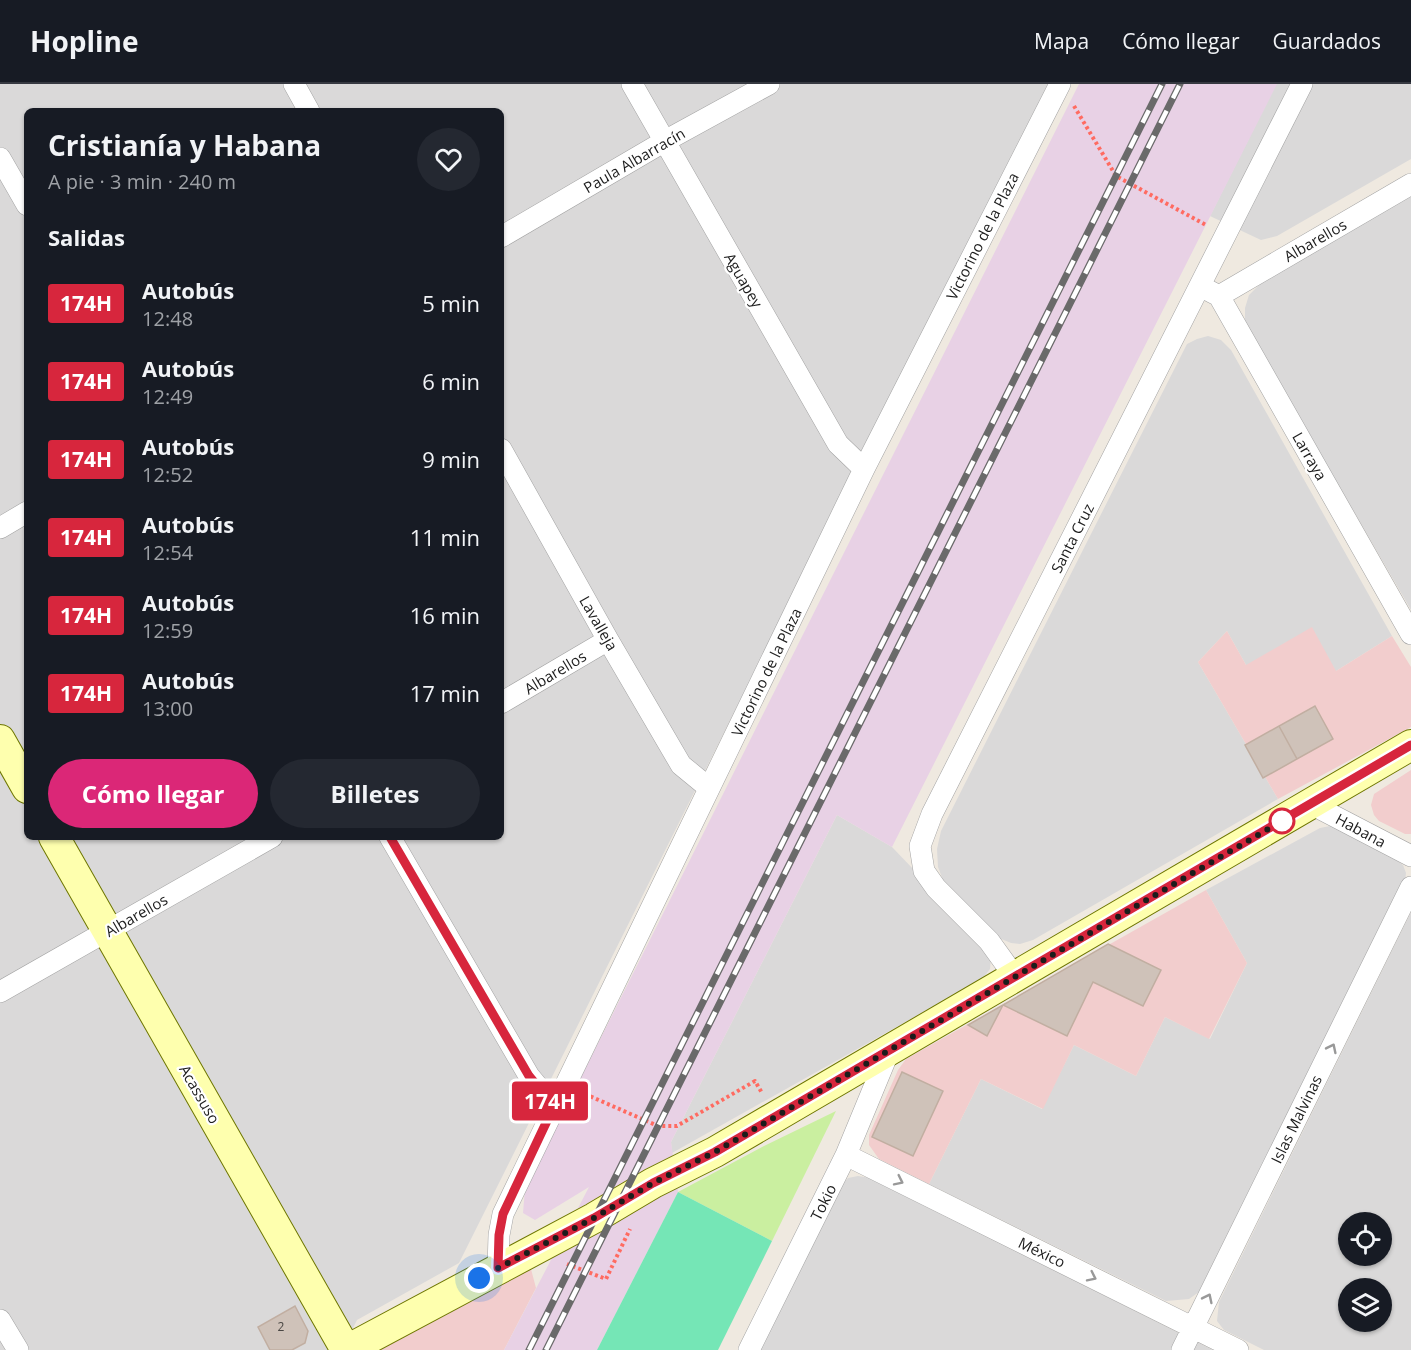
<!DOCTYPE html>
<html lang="es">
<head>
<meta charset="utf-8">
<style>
	body { margin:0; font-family:"Open Sans",sans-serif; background:#242831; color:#f1f3f6; height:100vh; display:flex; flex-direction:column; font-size:22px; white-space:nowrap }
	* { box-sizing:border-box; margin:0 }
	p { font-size:20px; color:#9ea1a6 }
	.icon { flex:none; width:33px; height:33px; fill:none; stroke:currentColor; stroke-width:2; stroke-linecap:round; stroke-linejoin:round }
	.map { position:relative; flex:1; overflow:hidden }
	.drawer { position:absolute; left:24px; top:24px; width:480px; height:732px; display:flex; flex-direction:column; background:#171b24; border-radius:9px; box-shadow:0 2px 4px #0004 }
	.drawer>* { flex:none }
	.badge { padding:0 12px; border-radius:4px; font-size:21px; line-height:39px }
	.fabs { position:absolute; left:1338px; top:1128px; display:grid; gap:12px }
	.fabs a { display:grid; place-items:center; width:54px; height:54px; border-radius:50%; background:#171b24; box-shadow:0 2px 4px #0004; font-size:30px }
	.you { position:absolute; width:30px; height:30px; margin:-15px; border:4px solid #fff; border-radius:50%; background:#1a73e8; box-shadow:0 0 0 9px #1a73e833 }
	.map>.badge { position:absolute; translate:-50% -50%; box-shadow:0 0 0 3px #fff }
	h2 { padding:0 24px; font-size:22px; line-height:54px }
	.round { display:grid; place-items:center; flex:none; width:63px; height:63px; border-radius:32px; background:#242831 }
	.summary { display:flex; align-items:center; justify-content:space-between; height:102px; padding:0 24px }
	h1 { font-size:28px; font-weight:700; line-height:45px }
	.button { display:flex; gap:12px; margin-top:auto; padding:12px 24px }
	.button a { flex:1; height:69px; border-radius:36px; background:#db2777; color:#fff; font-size:24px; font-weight:700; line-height:69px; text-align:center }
	.button a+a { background:#242831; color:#f1f3f6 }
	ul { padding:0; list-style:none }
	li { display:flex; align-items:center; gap:18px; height:78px; padding:0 24px }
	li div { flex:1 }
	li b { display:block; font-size:22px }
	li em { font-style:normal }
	li .badge { min-width:66px; font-weight:700; text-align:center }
	header { display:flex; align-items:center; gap:36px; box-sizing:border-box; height:84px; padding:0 30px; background:#171b24; border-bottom:2px solid #363941 }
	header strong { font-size:28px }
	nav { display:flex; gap:33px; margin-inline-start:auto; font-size:21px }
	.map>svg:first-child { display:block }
</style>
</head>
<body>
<header>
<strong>Hopline</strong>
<nav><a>Mapa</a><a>Cómo llegar</a><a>Guardados</a></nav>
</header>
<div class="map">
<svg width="1411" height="1266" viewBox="0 0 1411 1266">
	<rect width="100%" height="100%" fill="#efe9e0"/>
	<!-- residential -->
	<path fill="#dad9d9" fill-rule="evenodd" d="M0,0h1048l-589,1179 -102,57 -15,30h-342zM27,27h474v726h-474z
		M1276,0h135v75l-134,77 -16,4 -51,-24z
		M1411,111v415l-166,-286v-16l4,-13 11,-11z
		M1208,252l13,4 10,10 161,286 -56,35 -90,-6 -19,-34 -29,31 80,137 -245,141 -13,4 -9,-1 -12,-5 -56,-58 -5,-13 -1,-18 4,-18 246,-487 10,-5z
		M837,731l55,32 94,98 5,12 -1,12 -8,10 -310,174 -1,-11z
		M1330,742l12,4 53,29 8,6 3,8 -1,9 -206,410 -10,7 -23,2 -237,-117 52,-105 61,30 32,-64 62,31 29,-59 45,22 37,-76 -41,-73 114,-62z
		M1411,828v438h-147l-40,-20 -7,-9 2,-19zM1348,1138h34v34h-34zM1348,1204h34v34h-34z
		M858,1092l13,2 342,172h-455l84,-166 6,-6z"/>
	<!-- commercial -->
	<path fill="#f2cdcd" d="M1312,543l24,44 56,-35 19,31v60l-133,72 -80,-137 29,-31 19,34z
		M1411,686v64h-6l-26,-13 -5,-6 -3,-10 3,-11z
		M1206,806l41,73 -38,76 -44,-22 -29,59 -62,-31 -31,64 -62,-30 -52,105 -50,-25 -10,-14v-10l29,-65 8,-11z
		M531,1185l5,19 -32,62h-137z"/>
	<!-- industrial -->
	<path fill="#e8d1e5" d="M1079,0h198l-385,763 -55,-32 -166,327 7,50 -81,158h-93l85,-163 -54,33 -12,-7 2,-24z"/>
	<!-- grass -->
	<path fill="#caefa0" d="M836,1027l-64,130 -94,-49 86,-46z"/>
	<!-- pitch -->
	<path fill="#75e6b6" d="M678,1108l94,49 -54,109h-121z"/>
	<!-- building -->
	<path fill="#cfc2b9" stroke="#c1aea1" stroke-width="1.5" d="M1315,622l18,33 -36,20 -18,-33z
		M1279,642l18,33 -34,19 -18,-33z
		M1108,860l53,26 -18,36 -50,-24 -26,54 -64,-31z
		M1003,921l-16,31 -19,-11z
		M902,988l41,19 -30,65 -41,-19z
		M295,1222l13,25 -3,12 -13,7h-22l-12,-23z"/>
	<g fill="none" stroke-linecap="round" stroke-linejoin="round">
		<defs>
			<path id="street" d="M294,0l15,27
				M632,0l206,360 26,25
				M0,74l27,47
				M501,153l164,-96 104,-57
				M1200,202l19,10 192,338
				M1219,212l192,-112
				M501,365l107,191 73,125 28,23
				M0,444l27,-16
				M501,619l107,-63
				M1311,720l100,52
				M390,753l139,239 25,30
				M1015,893l-26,-36 -53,-53 -12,-17 -4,-25 12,-32 370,-730
				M0,908l272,-155
				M846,1071l392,195
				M498,1184l1,-33 4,-21 361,-745 196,-385
				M0,1236l18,30
				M749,1266l97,-195 43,-104
				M1182,1266l229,-463"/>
			<path id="secondary" d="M0,656l27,48
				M54,753l292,513
				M347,1266l247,-132 59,-35 62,-31 696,-407"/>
		</defs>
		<!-- street casing -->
		<use href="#street" stroke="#a3a3a3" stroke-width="22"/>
		<!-- secondary casing -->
		<use href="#secondary" stroke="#6e7600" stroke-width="32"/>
		<!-- path -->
		<path stroke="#ff6b61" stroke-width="4" stroke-dasharray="3 3" stroke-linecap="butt" d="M1074,22l42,70 90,49
			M585,1010l73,32h19l78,-45 7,12
			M567,1180l39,15 24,-50"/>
		<!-- street -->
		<use href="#street" stroke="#fff" stroke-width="21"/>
		<!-- secondary -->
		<use href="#secondary" stroke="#feffae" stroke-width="30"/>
		<defs>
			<path id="rail" d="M529,1266l633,-1266
				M546,1266l634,-1266"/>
		</defs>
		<!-- rail casing -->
		<use href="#rail" stroke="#6a6a6a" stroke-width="7"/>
		<!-- rail -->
		<use href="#rail" stroke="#fff" stroke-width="4.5" stroke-dasharray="14" stroke-linecap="butt"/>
	</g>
	<!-- one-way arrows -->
	<defs><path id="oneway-chevron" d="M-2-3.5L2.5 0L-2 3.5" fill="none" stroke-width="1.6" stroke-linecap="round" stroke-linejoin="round" transform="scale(1.5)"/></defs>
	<g stroke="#999">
		<use href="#oneway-chevron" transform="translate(1332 964) rotate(-64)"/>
		<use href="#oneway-chevron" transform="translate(899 1097) rotate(26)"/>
		<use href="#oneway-chevron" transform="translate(1092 1193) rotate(26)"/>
		<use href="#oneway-chevron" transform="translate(1208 1214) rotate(-64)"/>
	</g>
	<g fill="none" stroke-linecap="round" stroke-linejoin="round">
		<defs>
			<path id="line" d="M390,753l139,239 25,30 -51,108 -4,21 -1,33 96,-50 59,-35 62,-31 696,-407"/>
		</defs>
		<!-- line casing -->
		<use href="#line" stroke="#fff" stroke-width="14"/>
		<!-- line -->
		<use href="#line" stroke="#d7263d" stroke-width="9"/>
		<!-- walk -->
		<path stroke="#1c1c1c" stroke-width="6" stroke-dasharray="0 10.8" d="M479,1194l115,-60 59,-35 62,-31 567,-331"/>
	</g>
	<!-- markers -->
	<circle fill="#fff" stroke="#d7263d" stroke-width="3" cx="1282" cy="737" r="12"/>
	<g text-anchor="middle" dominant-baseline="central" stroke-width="4.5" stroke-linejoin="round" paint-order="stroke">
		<!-- number labels -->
		<g font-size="12" fill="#494643">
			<text x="281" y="1242">2</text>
		</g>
		<!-- street labels -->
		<g font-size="15" fill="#1c1c1c" stroke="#fff">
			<text transform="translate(634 76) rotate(-30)">Paula Albarracín</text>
			<text transform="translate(982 152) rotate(-63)">Victorino de la Plaza</text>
			<text transform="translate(1315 156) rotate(-30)">Albarellos</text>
			<text transform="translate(744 196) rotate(60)">Aguapey</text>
			<text transform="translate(1310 372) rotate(60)">Larraya</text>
			<text transform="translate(1072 454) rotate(-63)">Santa Cruz</text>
			<text transform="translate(599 539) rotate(60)">Lavalleja</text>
			<text transform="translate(555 588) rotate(-31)">Albarellos</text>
			<text transform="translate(766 588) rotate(-64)">Victorino de la Plaza</text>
			<text transform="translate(1361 746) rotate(28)">Habana</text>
			<text transform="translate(136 831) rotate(-30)">Albarellos</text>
			<text transform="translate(200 1010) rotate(60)">Acassuso</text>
			<text transform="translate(1296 1035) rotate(-64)">Islas Malvinas</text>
			<text transform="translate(823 1118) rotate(-63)">Tokio</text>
			<text transform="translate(1042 1168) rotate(26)">México</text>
		</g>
	</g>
</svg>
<div class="fabs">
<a><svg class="icon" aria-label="locate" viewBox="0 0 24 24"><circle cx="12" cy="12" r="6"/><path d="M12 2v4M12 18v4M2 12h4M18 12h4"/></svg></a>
<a><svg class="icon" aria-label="layers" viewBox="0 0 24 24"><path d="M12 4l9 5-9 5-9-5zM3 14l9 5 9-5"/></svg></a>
</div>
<div class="you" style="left:479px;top:1194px"></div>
<b class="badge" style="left:550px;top:1017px;background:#d7263d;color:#fff">174H</b>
<section class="drawer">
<div class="summary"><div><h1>Cristianía y Habana</h1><p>A pie · 3 min · 240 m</p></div><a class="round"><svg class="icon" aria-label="heart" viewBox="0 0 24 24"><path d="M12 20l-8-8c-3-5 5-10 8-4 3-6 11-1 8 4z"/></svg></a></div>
<h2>Salidas</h2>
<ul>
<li><span class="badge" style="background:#d7263d;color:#fff">174H</span><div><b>Autobús</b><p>12:48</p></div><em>5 min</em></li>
<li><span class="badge" style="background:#d7263d;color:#fff">174H</span><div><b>Autobús</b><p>12:49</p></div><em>6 min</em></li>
<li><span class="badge" style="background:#d7263d;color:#fff">174H</span><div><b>Autobús</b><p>12:52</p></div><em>9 min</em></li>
<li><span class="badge" style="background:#d7263d;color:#fff">174H</span><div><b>Autobús</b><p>12:54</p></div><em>11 min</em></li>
<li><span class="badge" style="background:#d7263d;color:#fff">174H</span><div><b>Autobús</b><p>12:59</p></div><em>16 min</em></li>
<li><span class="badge" style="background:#d7263d;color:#fff">174H</span><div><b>Autobús</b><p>13:00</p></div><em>17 min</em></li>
</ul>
<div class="button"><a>Cómo llegar</a><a>Billetes</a></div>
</section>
</div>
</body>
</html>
